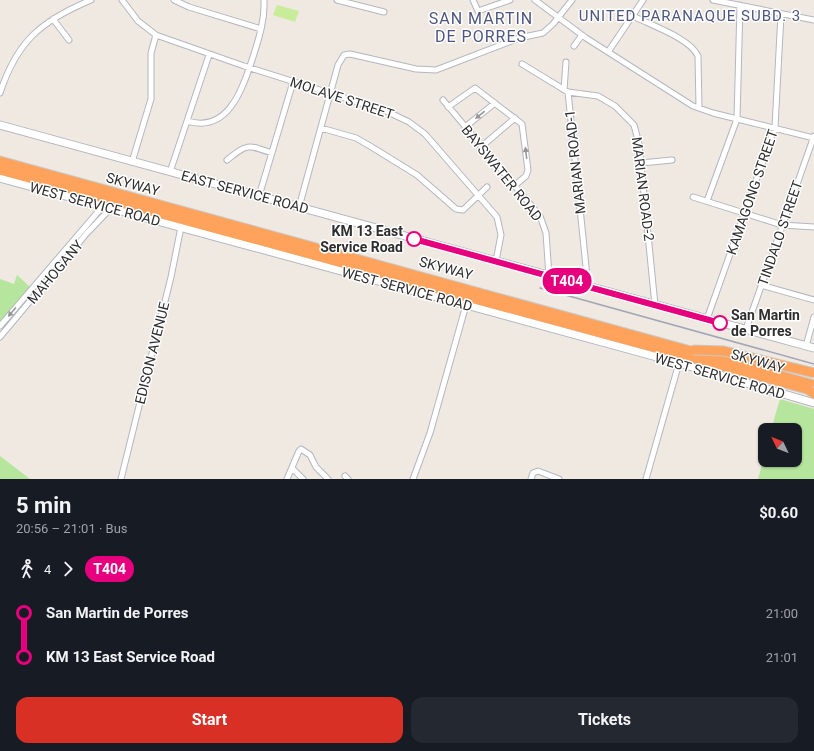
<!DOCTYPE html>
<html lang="en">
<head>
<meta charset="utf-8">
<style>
	body { margin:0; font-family:Roboto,sans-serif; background:#242831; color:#f1f3f6; height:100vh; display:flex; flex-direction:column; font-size:15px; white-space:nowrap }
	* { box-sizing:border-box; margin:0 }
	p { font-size:13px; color:#9ea1a6 }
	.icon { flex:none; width:22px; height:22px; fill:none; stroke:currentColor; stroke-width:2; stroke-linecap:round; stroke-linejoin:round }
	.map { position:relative; height:479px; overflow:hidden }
	.side { display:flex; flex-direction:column; background:#171b24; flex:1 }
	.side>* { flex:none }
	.badge { padding:0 8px; border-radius:13px; font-size:14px; line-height:26px }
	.needle { width:26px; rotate:313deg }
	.fabs { position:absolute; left:758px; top:423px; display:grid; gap:8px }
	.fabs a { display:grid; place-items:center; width:44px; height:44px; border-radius:8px; background:#171b24; box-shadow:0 1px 3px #0004; font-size:20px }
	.map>.badge { position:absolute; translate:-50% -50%; box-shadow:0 0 0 2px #fff }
	.legs { display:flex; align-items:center; gap:6px; height:44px; padding:0 16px; font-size:13px }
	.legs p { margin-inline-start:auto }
	.summary { display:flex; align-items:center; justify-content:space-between; height:68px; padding:0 16px }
	h1 { font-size:22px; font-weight:700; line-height:30px }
	.button { display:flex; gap:8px; margin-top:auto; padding:8px 16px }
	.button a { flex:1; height:46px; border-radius:12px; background:#d93025; color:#fff; font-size:16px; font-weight:700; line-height:46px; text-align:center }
	.button a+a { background:#242831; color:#f1f3f6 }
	ul { padding:0 16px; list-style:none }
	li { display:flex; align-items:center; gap:14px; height:44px; font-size:15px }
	li i { display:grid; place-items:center; width:6px; height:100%; margin:0 5px; background:currentColor }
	li i::after { content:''; width:10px; height:10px; margin:-5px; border:3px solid; border-radius:50%; background:#171b24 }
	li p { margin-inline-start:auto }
	li:first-child i { background:linear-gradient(#0000 50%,currentColor 0) }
	li:last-child i { background:linear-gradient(currentColor 50%,#0000 0) }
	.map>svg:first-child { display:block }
</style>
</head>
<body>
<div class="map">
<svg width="814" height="479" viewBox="0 0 814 479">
	<rect width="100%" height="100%" fill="#efe9e1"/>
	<!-- green -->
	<path fill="#b6e59e" d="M17,275l13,12 -30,35v-43l14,5z
		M780,399l34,10v70h-56l7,-26v7h30v-30h-24z
		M0,456l30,23h-30z"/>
	<!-- pitch -->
	<path fill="#c9ec9a" d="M277,5l22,6 -4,11 -22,-7z"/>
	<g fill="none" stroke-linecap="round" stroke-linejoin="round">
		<defs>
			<path id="street" d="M122,0l16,21 18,14 88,31 142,45 23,11 16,12 72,83 4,18 -5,26
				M174,0l15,7 72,22
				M337,0l47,12
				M473,0l5,11 32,-11
				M535,0l51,38 107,68 20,7 101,25
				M713,0l101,20
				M633,16c17,9 57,22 65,40l1,52
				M53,19l16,21
				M574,46l8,-11
				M608,52l35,-52
				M522,64l46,28 30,4 17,10 19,19 5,19 16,161
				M564,90l2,-28
				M568,92l20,194
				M0,93c17,-52 41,-72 91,-93
				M443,100l97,116 6,17 3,43
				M448,107l27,-19 47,36 6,46 -2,6 -12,10
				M187,121c42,13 56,-34 66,-64 6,-19 12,-37 11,-57
				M465,127l30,-24
				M321,128l35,10 14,8 47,29 39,34 7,1 24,-23
				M481,147l34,-29
				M227,160c20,-16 20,-16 45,-7
				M132,162l19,-63v-46l5,-18
				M641,163l31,-3
				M170,172l39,-117
				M259,196l34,-114
				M693,197l89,28 32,2
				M707,201l30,-82 3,-114
				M299,207l39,-142 6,-10 6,-1 66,15 20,1 83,-32 24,-5 10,-9 19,-24
				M761,285l53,15
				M707,319l68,-192 6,-113
				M0,326l103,-120
				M746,329l68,-193
				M0,337l87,-104 24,-25
				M806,346l8,-29
				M292,468l11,11
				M345,476l3,3
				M121,479l50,-202 10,-50
				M287,479l12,-28 2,-2 9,6 6,12 12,12
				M413,479l17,-46 36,-128
				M531,479l2,-6 5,-2 21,8
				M646,479l33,-116"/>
			<path id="secondary" d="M0,125l814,223
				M0,178l679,185 135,40"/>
			<path id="highway" d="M0,161l814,224
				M0,170l814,221"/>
		</defs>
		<!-- street casing -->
		<use href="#street" stroke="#b4b7c1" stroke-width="7"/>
		<!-- secondary casing -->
		<use href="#secondary" stroke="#b4b7c1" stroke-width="9"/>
		<!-- highway casing -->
		<use href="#highway" stroke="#c9c9c9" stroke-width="11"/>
		<!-- street -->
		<use href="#street" stroke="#fff" stroke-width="5"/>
		<!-- secondary -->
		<use href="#secondary" stroke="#fff" stroke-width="7"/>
		<!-- highway -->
		<use href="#highway" stroke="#ffa35c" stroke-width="9"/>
		<!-- rail -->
		<path stroke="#a3a6b8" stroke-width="1.5" d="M540,288l274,76"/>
		<defs>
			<path id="highway-bridge" d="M693,350l31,1 90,22
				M809,390l5,4"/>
		</defs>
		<!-- highway-bridge casing -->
		<use href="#highway-bridge" stroke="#c9c9c9" stroke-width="11" stroke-linecap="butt"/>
		<!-- highway-bridge -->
		<use href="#highway-bridge" stroke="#ffa35c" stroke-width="9"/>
	</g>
	<!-- one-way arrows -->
	<defs><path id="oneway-solid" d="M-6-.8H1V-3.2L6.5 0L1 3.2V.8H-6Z"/></defs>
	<g fill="#969696">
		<use href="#oneway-solid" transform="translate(480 115) rotate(141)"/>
		<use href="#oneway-solid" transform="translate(526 153) rotate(-97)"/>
		<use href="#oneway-solid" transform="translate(12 312) rotate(131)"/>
	</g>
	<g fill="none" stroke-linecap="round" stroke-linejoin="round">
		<defs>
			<path id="line-1" d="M414,239l306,84"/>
		</defs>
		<!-- line-1 casing -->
		<use href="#line-1" stroke="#fff" stroke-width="9"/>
		<!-- line-1 -->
		<use href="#line-1" stroke="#e6007e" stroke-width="6"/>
	</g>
	<!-- markers -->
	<g fill="#fff" stroke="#e6007e" stroke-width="2">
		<circle cx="414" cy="239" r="7"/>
		<circle cx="720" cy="323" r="7"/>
	</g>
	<g text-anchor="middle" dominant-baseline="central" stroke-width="3" stroke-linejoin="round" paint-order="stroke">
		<!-- street labels -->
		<g font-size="14" fill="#2e2e2e" stroke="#fff">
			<text transform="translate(342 98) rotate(18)">MOLAVE STREET</text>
			<text transform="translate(575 162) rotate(-96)">MARIAN ROAD-1</text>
			<text transform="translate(502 173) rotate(51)">BAYSWATER ROAD</text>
			<text transform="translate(133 184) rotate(15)">SKYWAY</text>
			<text transform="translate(643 189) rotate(83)">MARIAN ROAD-2</text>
			<text transform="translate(245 192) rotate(15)">EAST SERVICE ROAD</text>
			<text transform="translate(752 192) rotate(-71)">KAMAGONG STREET</text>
			<text transform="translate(95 204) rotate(15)">WEST SERVICE ROAD</text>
			<text transform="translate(780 233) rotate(-71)">TINDALO STREET</text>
			<text transform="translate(446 268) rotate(15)">SKYWAY</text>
			<text transform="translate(55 272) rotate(-50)">MAHOGANY</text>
			<text transform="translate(407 289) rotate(15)">WEST SERVICE ROAD</text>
			<text transform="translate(152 353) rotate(-76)">EDISON AVENUE</text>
			<text transform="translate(758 361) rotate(16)">SKYWAY</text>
			<text transform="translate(720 376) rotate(16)">WEST SERVICE ROAD</text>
		</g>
		<!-- stop labels -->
		<g font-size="14" font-weight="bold" fill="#2e2e2e" stroke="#fff" text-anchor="end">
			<text x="403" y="231">KM 13 East<tspan x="403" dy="16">Service Road</tspan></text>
			<text x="731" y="315" text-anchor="start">San Martin<tspan x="731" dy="16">de Porres</tspan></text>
		</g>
		<!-- neighbourhood labels -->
		<g font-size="15" letter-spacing="1" fill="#4d5680" stroke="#fff">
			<text x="690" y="16">UNITED PARANAQUE SUBD. 3</text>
		</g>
		<!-- quarter labels -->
		<g font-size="16" letter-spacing="1" fill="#4d5680" stroke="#fff">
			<text x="481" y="18">SAN MARTIN<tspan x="481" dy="18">DE PORRES</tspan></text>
		</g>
	</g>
</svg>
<div class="fabs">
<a><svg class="needle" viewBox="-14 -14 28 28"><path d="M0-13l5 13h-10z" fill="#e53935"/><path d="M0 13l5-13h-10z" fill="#9ea1a6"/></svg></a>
</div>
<b class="badge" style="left:567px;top:281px;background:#e6007e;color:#fff">T404</b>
</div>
<section class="side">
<div class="summary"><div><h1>5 min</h1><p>20:56 – 21:01 · Bus</p></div><b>$0.60</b></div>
<div class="legs"><svg class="icon" aria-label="walk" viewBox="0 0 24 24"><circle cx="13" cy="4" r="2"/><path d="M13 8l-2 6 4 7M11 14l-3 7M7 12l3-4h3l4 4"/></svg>4<svg class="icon" aria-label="forward" viewBox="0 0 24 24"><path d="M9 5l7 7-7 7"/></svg><b class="badge" style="background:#e6007e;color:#fff">T404</b></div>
<ul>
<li><i style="color:#e6007e"></i><b>San Martin de Porres</b><p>21:00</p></li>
<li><i style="color:#e6007e"></i><b>KM 13 East Service Road</b><p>21:01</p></li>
</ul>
<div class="button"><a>Start</a><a>Tickets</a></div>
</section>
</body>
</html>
